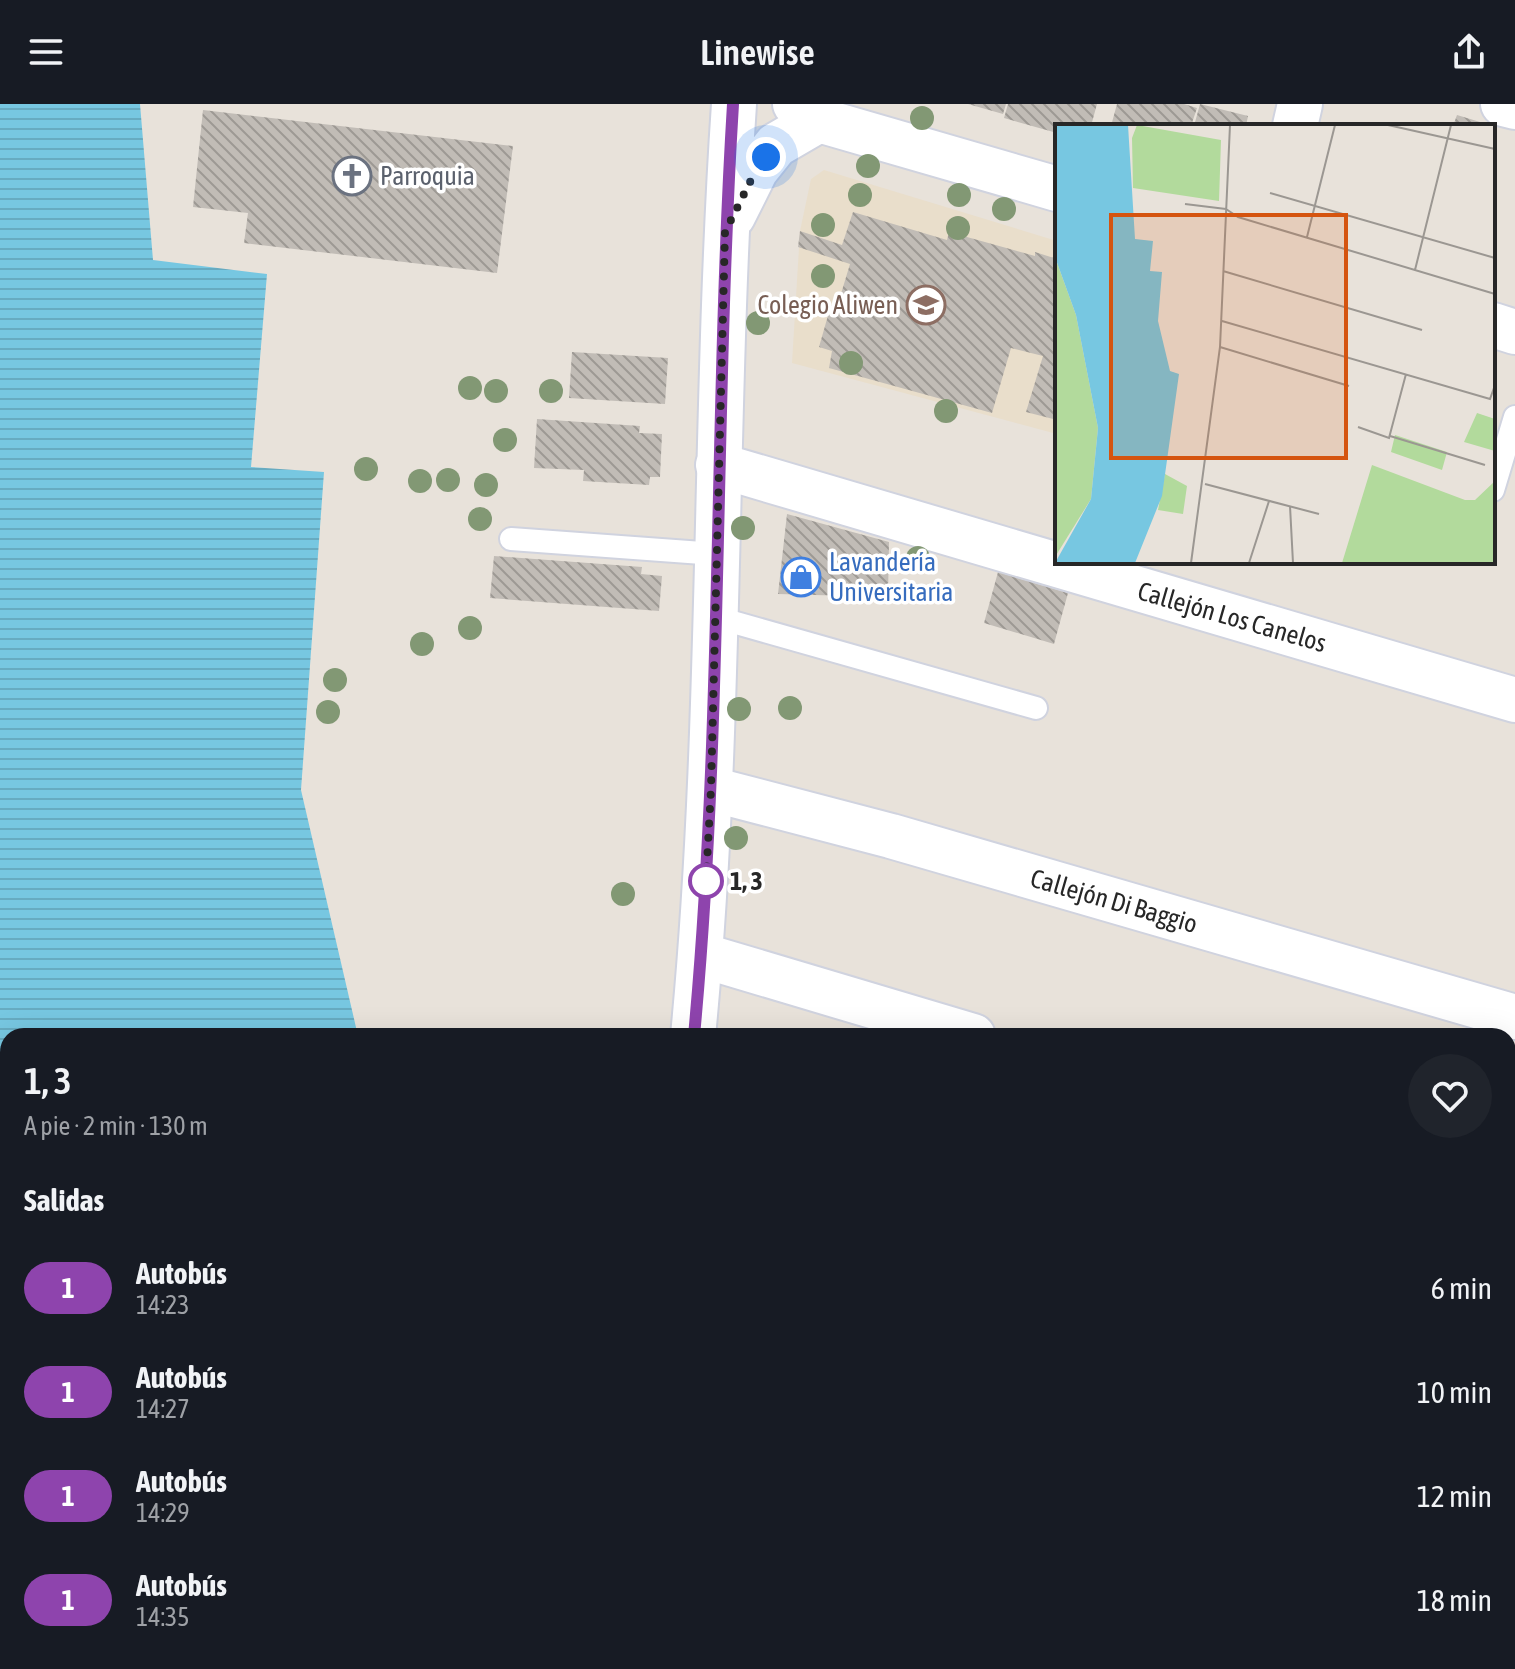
<!DOCTYPE html>
<html lang="es">
<head>
<meta charset="utf-8">
<style>
	body { margin:0; font-family:"Asap Condensed",sans-serif; background:#20242c; color:#f1f3f6; height:100vh; display:flex; flex-direction:column; font-size:30px; white-space:nowrap }
	* { box-sizing:border-box; margin:0 }
	p { font-size:26px; color:#9ea1a6 }
	.icon { flex:none; width:44px; height:44px; fill:none; stroke:currentColor; stroke-width:2; stroke-linecap:round; stroke-linejoin:round }
	.map { position:relative; flex:1; overflow:hidden }
	.drawer { position:absolute; left:0px; top:924px; width:1516px; height:642px; display:flex; flex-direction:column; background:#171b24; border-radius:24px 24px 0 0; box-shadow:0 8px 32px #0002 }
	.drawer>* { flex:none }
	.badge { padding:0 16px; border-radius:26px; font-size:28px; line-height:52px }
	.you { position:absolute; width:40px; height:40px; margin:-20px; border:6px solid #fff; border-radius:50%; background:#1a73e8; box-shadow:0 0 0 12px #1a73e833 }
	.map>.badge { position:absolute; translate:-50% -50%; box-shadow:0 0 0 4px #fff }
	h2 { padding:0 24px; font-size:30px; line-height:72px }
	.round { display:grid; place-items:center; flex:none; width:84px; height:84px; border-radius:42px; background:#20242c }
	.head { display:flex; align-items:center; justify-content:space-between; height:136px; padding:0 24px }
	h1 { font-size:38px; font-weight:600; line-height:60px }
	ul { padding:0; list-style:none }
	li { display:flex; align-items:center; gap:24px; height:104px; padding:0 24px }
	li div { flex:1 }
	li b { display:block; font-size:30px }
	li em { font-style:normal }
	li .badge { min-width:88px; font-weight:700; text-align:center }
	header { display:flex; justify-content:space-between; align-items:center; height:104px; padding:0 24px; background:#171b24; font-size:36px; font-weight:600 }
	.map>svg:first-child { display:block }
</style>
</head>
<body>
<header><svg class="icon" aria-label="menu" viewBox="0 0 24 24"><path d="M4 6h16M4 12h16M4 18h16"/></svg>Linewise<svg class="icon" aria-label="share" viewBox="0 0 24 24"><path d="M12 15V3M7 8l5-5 5 5M5 13v7h14v-7"/></svg></header>
<div class="map">
<svg width="1515" height="1565" viewBox="0 0 1515 1565">
	<defs>
		<pattern id="water-rules" width="6" height="5" patternUnits="userSpaceOnUse" patternTransform="scale(2)"><rect width="6" height="5" fill="#77c7e1"/><path d="M0 2.5h6" fill="none" stroke="#67abc1"/></pattern>
		<pattern id="building-back-hatch" width="6" height="6" patternUnits="userSpaceOnUse" patternTransform="scale(2)"><rect width="6" height="6" fill="#c1bcb6"/><path d="M-1 5l2 2M0 0l6 6M5-1l2 2" fill="none" stroke="#9d9994"/></pattern>
	</defs>
	<rect width="100%" height="100%" fill="#e8e2da"/>
	<!-- education -->
	<path fill="#e9decb" d="M824,66l233,71v193l-265,-71 8,-132 11,-52z"/>
	<!-- water -->
	<path fill="url(#water-rules)" d="M0,0h140l13,156 114,14 -16,193 73,5 -23,318 57,246h-350v626h354l-1,7h-361z"/>
	<!-- building -->
	<path fill="url(#building-back-hatch)" d="M968,0h38l-3,10z
		M1008,0h89l-6,22h-34v7l-53,-15z
		M1117,0h67l13,4 -6,18h-80z
		M1200,0l48,12 -2,10h-52z
		M203,6l310,36 -16,127 -253,-30 4,-30 -55,-6z
		M1457,11l33,10v1h-37z
		M853,108l94,28 2,-8 86,24v-4l22,7v161l-31,-8 17,-56 -32,-8 -19,65 -163,-45 3,-17 -13,-4 12,-42 6,2 13,-43 -52,-17 2,-16 42,14z
		M572,248l96,6 -3,46 -96,-6z
		M537,315l103,7 -1,7 23,1 -2,43h-10l-1,8 -66,-4 1,-11 -50,-2z
		M787,410l102,28 -1,55 -110,-3z
		M494,452l148,11 -1,7 21,2 -3,35 -169,-13z
		M998,468l70,21 -14,51 -70,-21z
		M1508,1192l7,2v39l-7,-2z
		M483,1558h100l-1,7h-100z"/>
	<g fill="none" stroke-linecap="round" stroke-linejoin="round">
		<defs>
			<path id="service" d="M1493,386l22,-73
				M511,435l205,15
				M715,513l321,91
				M1508,1268l7,2
				M451,1565l1,-7"/>
			<path id="minor" d="M1503,0l12,3
				M718,361l797,235
				M711,685l180,47 624,181
				M701,851l272,81
				M1508,1092l7,2"/>
			<path id="secondary" d="M795,0l24,16 238,69
				M1295,22l5,-22
				M733,112l23,-46 20,-25 43,-25
				M1493,221l22,7
				M693,932c30,-310 20,-622 41,-932
				M624,1565v-7"/>
		</defs>
		<!-- service casing -->
		<use href="#service" stroke="#d0d3df" stroke-width="26"/>
		<!-- minor casing -->
		<use href="#minor" stroke="#d0d3df" stroke-width="48"/>
		<!-- secondary casing -->
		<use href="#secondary" stroke="#d0d3df" stroke-width="48"/>
		<!-- service -->
		<use href="#service" stroke="#fff" stroke-width="22"/>
		<!-- minor -->
		<use href="#minor" stroke="#fff" stroke-width="44"/>
		<!-- secondary -->
		<use href="#secondary" stroke="#fff" stroke-width="44"/>
	</g>
	<!-- trees -->
	<g fill="#829874">
		<circle cx="922" cy="14" r="12"/>
		<circle cx="868" cy="62" r="12"/>
		<circle cx="860" cy="91" r="12"/>
		<circle cx="959" cy="91" r="12"/>
		<circle cx="1004" cy="105" r="12"/>
		<circle cx="823" cy="121" r="12"/>
		<circle cx="958" cy="124" r="12"/>
		<circle cx="823" cy="172" r="12"/>
		<circle cx="758" cy="219" r="12"/>
		<circle cx="851" cy="259" r="12"/>
		<circle cx="470" cy="284" r="12"/>
		<circle cx="496" cy="287" r="12"/>
		<circle cx="551" cy="287" r="12"/>
		<circle cx="946" cy="307" r="12"/>
		<circle cx="505" cy="336" r="12"/>
		<circle cx="366" cy="365" r="12"/>
		<circle cx="448" cy="376" r="12"/>
		<circle cx="420" cy="377" r="12"/>
		<circle cx="486" cy="381" r="12"/>
		<circle cx="480" cy="415" r="12"/>
		<circle cx="743" cy="424" r="12"/>
		<circle cx="918" cy="454" r="12"/>
		<circle cx="470" cy="524" r="12"/>
		<circle cx="422" cy="540" r="12"/>
		<circle cx="335" cy="576" r="12"/>
		<circle cx="790" cy="604" r="12"/>
		<circle cx="739" cy="605" r="12"/>
		<circle cx="328" cy="608" r="12"/>
		<circle cx="736" cy="734" r="12"/>
		<circle cx="623" cy="790" r="12"/>
	</g>
	<g fill="none" stroke-linecap="round" stroke-linejoin="round">
		<defs>
			<path id="line" d="M694,932c29,-310 20,-622 39,-932"/>
		</defs>
		<!-- line casing -->
		<use href="#line" stroke="#fff" stroke-width="18"/>
		<!-- line -->
		<use href="#line" stroke="#8e44ad" stroke-width="12"/>
		<!-- walk -->
		<path stroke="#272727" stroke-width="8" stroke-dasharray="0 14.4" d="M706,777l5,-92 14,-557 31,-62 10,-13"/>
	</g>
	<!-- icons -->
	<defs>
		<symbol id="church-ring" viewBox="-11 -11 22 22"><circle r="9.5" fill="#fff" stroke="#6b7280" stroke-width="1.5"/><path d="M-1.2-6h2.4v3.5h3.3v2.4h-3.3V6h-2.4V-.1h-3.3v-2.4h3.3Z" fill="#6b7280"/></symbol>
		<symbol id="school-ring" viewBox="-11 -11 22 22"><circle r="9.5" fill="#fff" stroke="#8d6e63" stroke-width="1.5"/><path d="M0-5L7-2L0 1L-7-2ZM-4 1L0 2.5L4 1V4Q0 6-4 4Z" fill="#8d6e63"/></symbol>
		<symbol id="shop-ring" viewBox="-11 -11 22 22"><circle r="9.5" fill="#fff" stroke="#3f7fe0" stroke-width="1.5"/><path d="M-5-2.5h2.3a2.7 3.5 0 0 1 5.4 0H5L5.5 6h-11ZM-1.5-2.5h3a1.5 2.3 0 0 0-3 0Z" fill="#3f7fe0"/></symbol>
	</defs>
	<g fill-rule="evenodd">
		<use href="#church-ring" x="330" y="50" width="44" height="44"/>
		<use href="#school-ring" x="904" y="179" width="44" height="44"/>
		<use href="#shop-ring" x="779" y="451" width="44" height="44"/>
	</g>
	<!-- markers -->
	<circle fill="#fff" stroke="#8e44ad" stroke-width="4" cx="706" cy="777" r="16"/>
	<g text-anchor="middle" dominant-baseline="central" stroke-width="7" stroke-linejoin="round" paint-order="stroke">
		<!-- worship labels -->
		<g font-size="26" fill="#5b616d" stroke="#fff" text-anchor="start">
			<text x="380" y="72">Parroquia</text>
		</g>
		<!-- education labels -->
		<g font-size="26" fill="#785e54" stroke="#fff" text-anchor="end">
			<text x="898" y="201">Colegio Aliwen</text>
		</g>
		<!-- shop labels -->
		<g font-size="26" fill="#366cbe" stroke="#fff" text-anchor="start">
			<text x="829" y="458">Lavandería<tspan x="829" dy="30">Universitaria</tspan></text>
		</g>
		<!-- street labels -->
		<g font-size="26" fill="#272727" stroke="#fff">
			<text transform="translate(1232 513) rotate(16)">Callejón Los Canelos</text>
			<text transform="translate(1114 797) rotate(16)">Callejón Di Baggio</text>
		</g>
		<!-- stop labels -->
		<g font-size="26" font-weight="bold" fill="#272727" stroke="#fff" text-anchor="start">
			<text x="730" y="777">1, 3</text>
		</g>
	</g>
	<!-- overview -->
	<g transform="translate(1055 20)">
		<rect width="440" height="440" fill="#e8e2da"/>
		<path d="M82,1l84,15 -2,61 -86,-13 -1,-50zM110,350l22,12 -4,28 -25,-4z" fill="#b2da9c"/>
		<path d="M0,133l21,58 22,113 -7,71 -36,58z" fill="#b2da9c"/>
		<path d="M422,289l18,6v32l-31,-9zM340,311l52,17 -5,18 -51,-18zM317,341l93,35h10l20,-19v82h-153z" fill="#b2da9c"/>
		<path d="M0,1h73l7,114 18,2 -3,30 12,1 -4,49 12,50 9,3 -17,122 -27,67h-80l36,-64 7,-71 -22,-113 -21,-58z" fill="#77c7e1"/>
		<path fill="none" stroke="#9b9792" stroke-width="2" d="M333,1l107,24M215,69l225,65M130,80l41,5M171,85l12,8 257,77M252,113l28,-112M360,146l36,-145M168,147l199,59M167,197l268,78 5,-14M165,223l129,39M303,303l31,11 17,-64M335,312l95,29M150,360l114,30M235,382l3,57M136,439l29,-216 10,-222M194,439l20,-62"/>
		<path fill="#d5540f" fill-opacity="0.15" stroke="#d5540f" stroke-width="4" d="M56,91h235v243h-235z"/>
		<rect width="440" height="440" fill="none" stroke="#272727" stroke-width="4"/>
	</g>
</svg>
<div class="you" style="left:766px;top:53px"></div>
<section class="drawer">
<div class="head"><div><h1>1, 3</h1><p>A pie · 2 min · 130 m</p></div><a class="round"><svg class="icon" aria-label="heart" viewBox="0 0 24 24"><path d="M12 20l-8-8c-3-5 5-10 8-4 3-6 11-1 8 4z"/></svg></a></div>
<h2>Salidas</h2>
<ul>
<li><span class="badge" style="background:#8e44ad;color:#fff">1</span><div><b>Autobús</b><p>14:23</p></div><em>6 min</em></li>
<li><span class="badge" style="background:#8e44ad;color:#fff">1</span><div><b>Autobús</b><p>14:27</p></div><em>10 min</em></li>
<li><span class="badge" style="background:#8e44ad;color:#fff">1</span><div><b>Autobús</b><p>14:29</p></div><em>12 min</em></li>
<li><span class="badge" style="background:#8e44ad;color:#fff">1</span><div><b>Autobús</b><p>14:35</p></div><em>18 min</em></li>
</ul>
</section>
</div>
</body>
</html>
